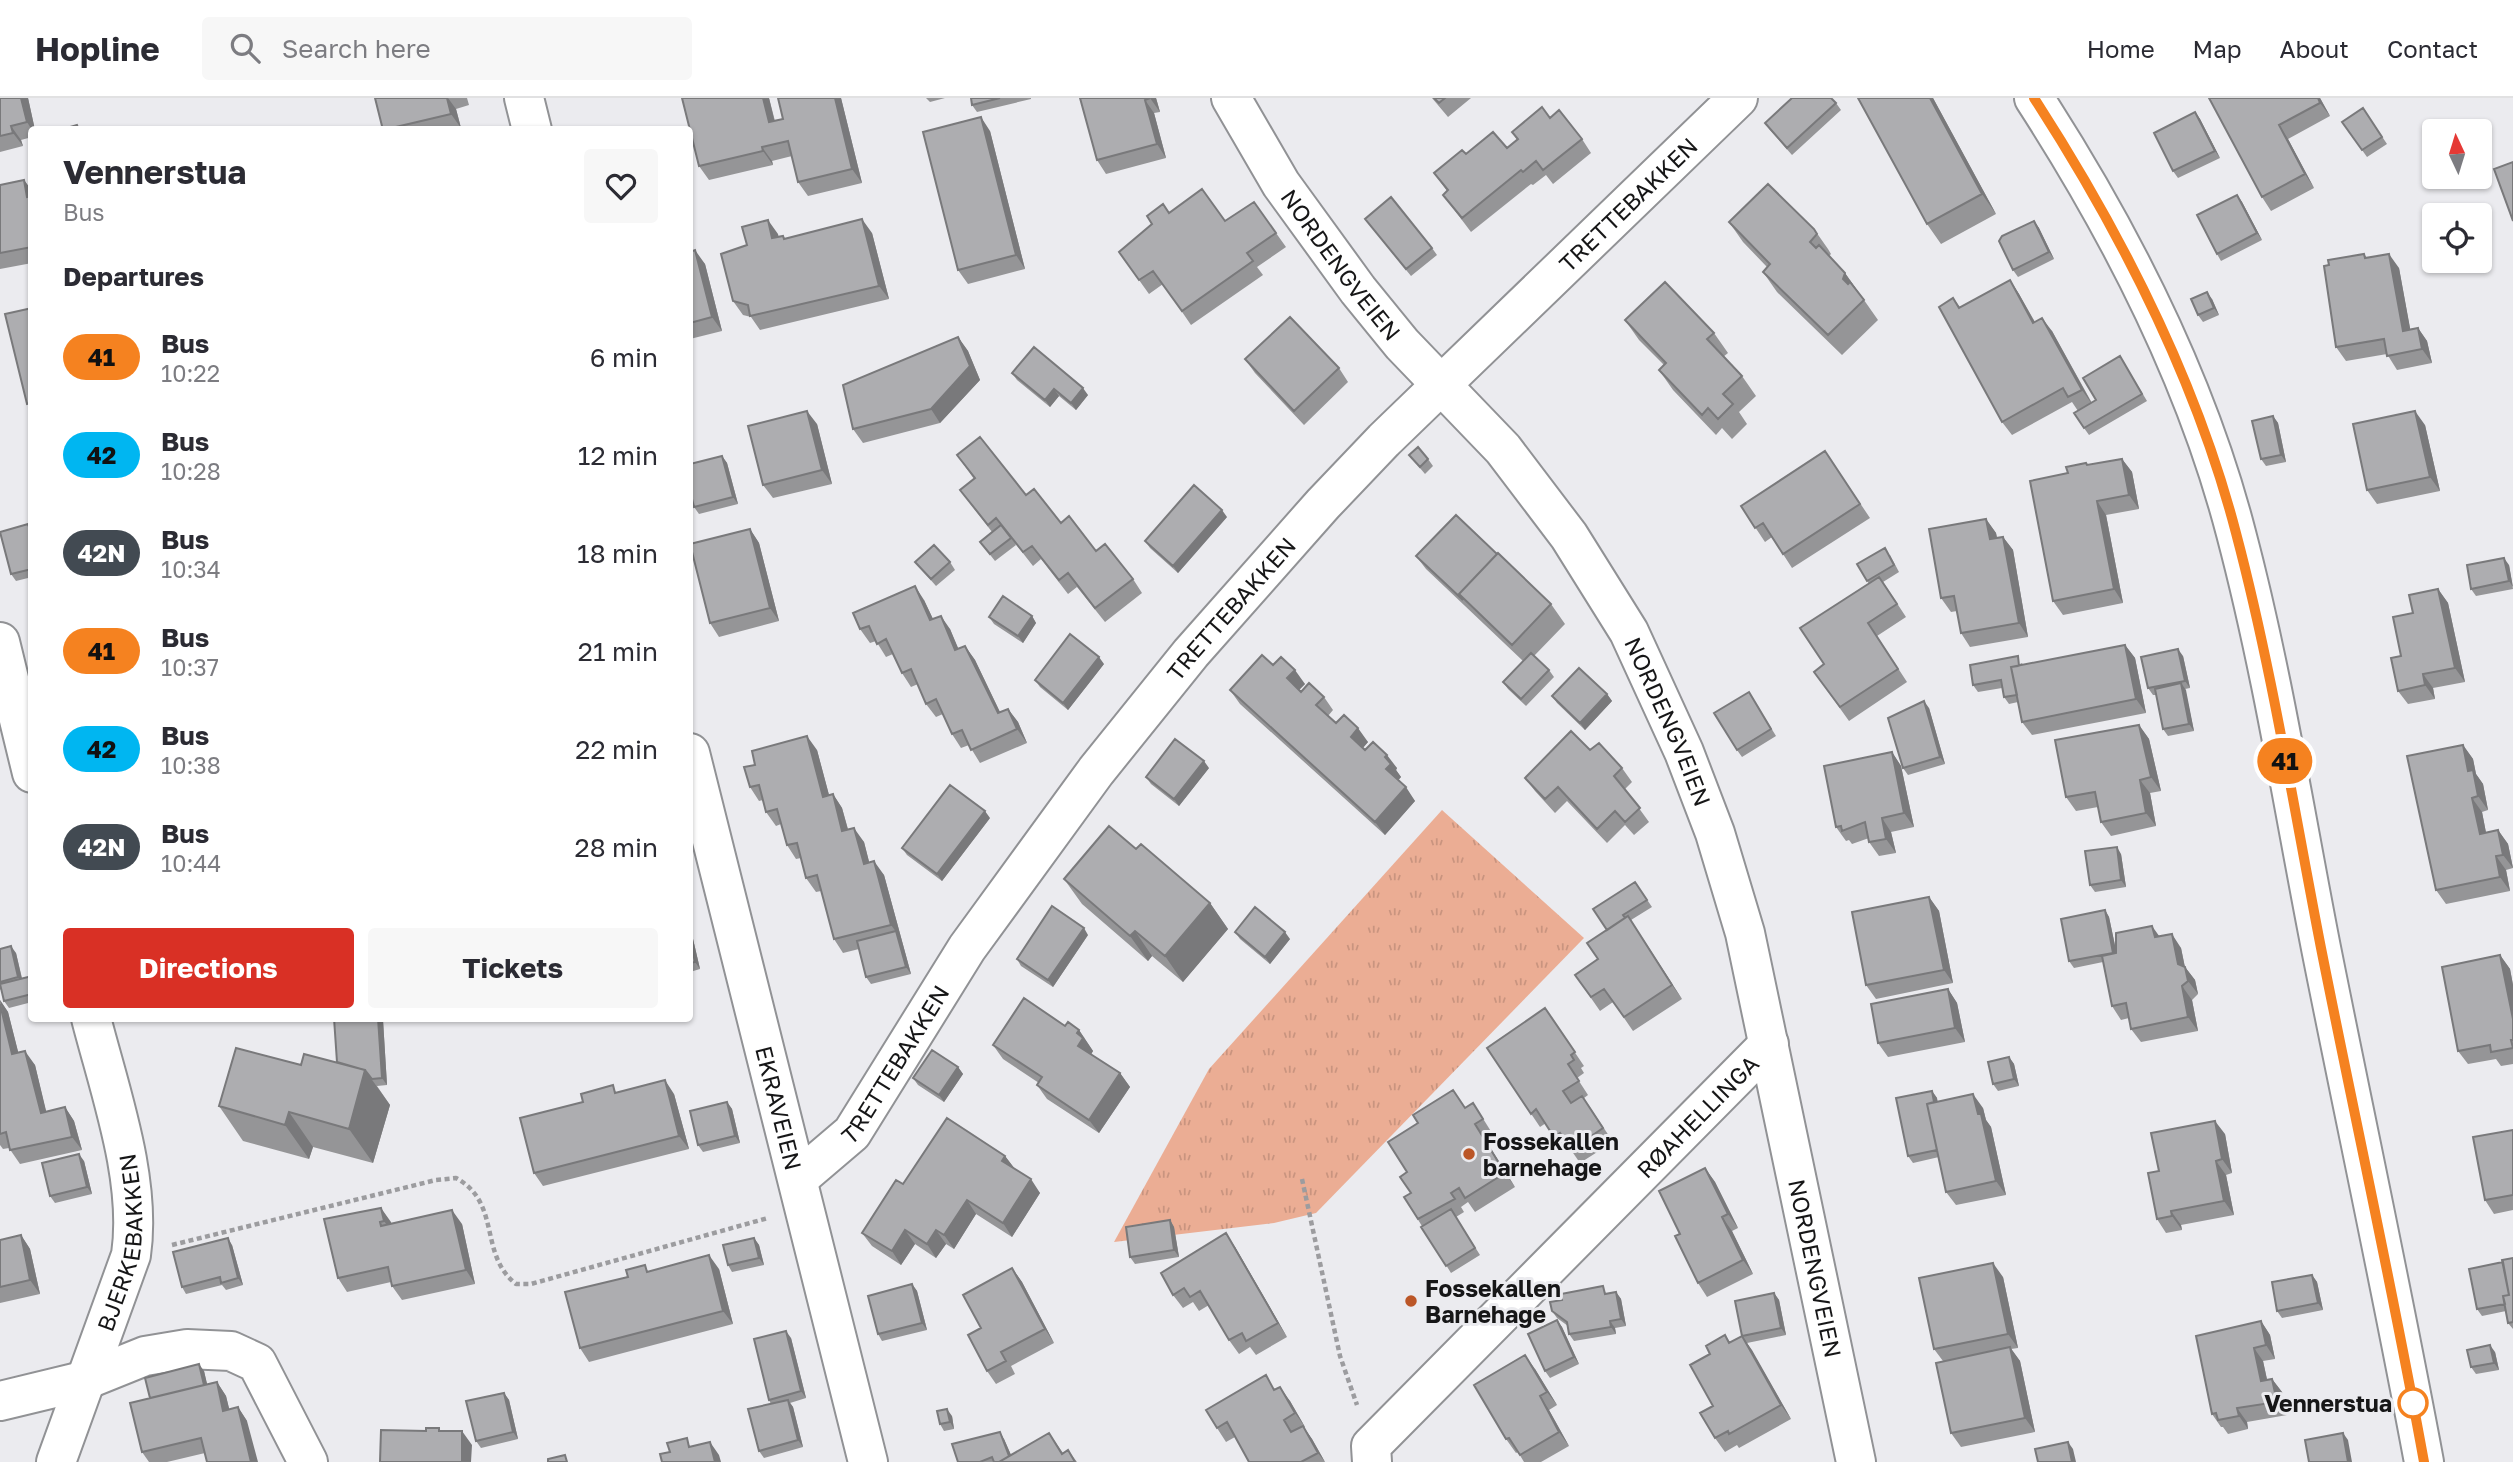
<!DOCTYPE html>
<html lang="en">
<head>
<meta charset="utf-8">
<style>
	body { margin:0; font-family:"Golos Text",sans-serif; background:#f7f7f7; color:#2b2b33; height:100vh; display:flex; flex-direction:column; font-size:26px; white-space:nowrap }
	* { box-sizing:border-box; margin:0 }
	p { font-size:23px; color:#7c7c81 }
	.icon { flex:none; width:38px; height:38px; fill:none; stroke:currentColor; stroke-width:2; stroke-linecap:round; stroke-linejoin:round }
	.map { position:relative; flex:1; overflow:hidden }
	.sheet { position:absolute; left:28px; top:28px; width:665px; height:896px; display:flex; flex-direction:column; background:#fff; border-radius:7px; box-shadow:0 2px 5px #0004 }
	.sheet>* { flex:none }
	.badge { padding:0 14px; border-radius:23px; font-size:24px; line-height:46px }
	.needle { width:46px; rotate:356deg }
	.fabs { position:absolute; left:2422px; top:21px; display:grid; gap:14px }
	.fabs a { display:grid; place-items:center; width:70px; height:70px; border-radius:7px; background:#fff; box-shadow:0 2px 5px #0004; font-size:35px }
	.map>.badge { position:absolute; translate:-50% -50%; box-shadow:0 0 0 4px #fff }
	h2 { padding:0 35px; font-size:26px; line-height:63px }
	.round { display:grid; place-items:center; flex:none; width:74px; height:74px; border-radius:7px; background:#f7f7f7 }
	.summary { display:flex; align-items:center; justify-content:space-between; height:119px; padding:0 35px }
	h1 { font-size:33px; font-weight:700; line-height:52px }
	.cta { display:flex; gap:14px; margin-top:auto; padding:14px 35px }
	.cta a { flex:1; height:80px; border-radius:7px; background:#d93025; color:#fff; font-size:28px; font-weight:700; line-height:80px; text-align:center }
	.cta a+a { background:#f7f7f7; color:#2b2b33 }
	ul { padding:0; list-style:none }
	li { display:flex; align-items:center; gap:21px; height:98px; padding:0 35px }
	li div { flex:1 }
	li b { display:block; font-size:26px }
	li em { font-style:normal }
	li .badge { min-width:77px; font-weight:700; text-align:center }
	header { display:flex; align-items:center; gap:42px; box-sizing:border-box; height:98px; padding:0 35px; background:#fff; border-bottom:2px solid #e1e1e2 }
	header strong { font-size:33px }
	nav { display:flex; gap:38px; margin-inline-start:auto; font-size:24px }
	.search { width:490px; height:63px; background:#f7f7f7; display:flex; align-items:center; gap:18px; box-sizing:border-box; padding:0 24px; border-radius:7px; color:#7c7c81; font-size:26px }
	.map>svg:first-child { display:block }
</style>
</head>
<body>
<header>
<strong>Hopline</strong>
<div class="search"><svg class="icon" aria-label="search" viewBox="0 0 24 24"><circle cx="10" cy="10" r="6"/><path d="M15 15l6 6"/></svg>Search here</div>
<nav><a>Home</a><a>Map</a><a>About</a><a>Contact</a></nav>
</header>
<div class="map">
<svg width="2513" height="1364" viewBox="0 0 2513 1364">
	<defs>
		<pattern id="grass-tufts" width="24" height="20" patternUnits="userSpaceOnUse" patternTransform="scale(1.75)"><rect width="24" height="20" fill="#ebad94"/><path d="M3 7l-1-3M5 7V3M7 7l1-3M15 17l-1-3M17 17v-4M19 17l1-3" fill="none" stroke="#c9947f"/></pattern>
	</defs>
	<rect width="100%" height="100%" fill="#ebebef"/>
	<!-- grass -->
	<path fill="url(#grass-tufts)" d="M1442,712l142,128 -268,275 -42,10 -160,19 95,-173z"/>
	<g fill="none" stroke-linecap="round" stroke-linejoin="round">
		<defs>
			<g id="minor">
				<path d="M524,0l8,32"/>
				<path id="s1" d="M1231,0l50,86 77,106 44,54 101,105 66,87 60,96 55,120 31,81 30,100 111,529"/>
				<path d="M0,544l32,131"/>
				<path id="s2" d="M690,655l178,709"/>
				<path id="s3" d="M798,1081l54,-46 115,-185 129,-177 95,-118 132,-149 61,-64 354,-342"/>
				<path d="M0,1303l83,-20 62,-25 42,-7 44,2 26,12 51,99"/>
				<path id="s4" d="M56,1364l75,-207c11,-75 -21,-163 -40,-237"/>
				<path id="s5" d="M1372,1364l-1,-16 398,-402"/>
			</g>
			<path id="major" d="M2034,0c86,133 162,281 202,435 36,136 58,277 85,415 34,171 71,342 103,514"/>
		</defs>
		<!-- minor casing -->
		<use href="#minor" stroke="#919295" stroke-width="42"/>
		<!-- major casing -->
		<use href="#major" stroke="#919295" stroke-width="42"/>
		<!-- path -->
		<path stroke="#9c9c9f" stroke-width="4.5" stroke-dasharray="5 3.5" stroke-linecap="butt" d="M1302,1081l38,177 17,49
			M172,1147l264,-65 20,-2c46,25 22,76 60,106h15l237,-66"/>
		<!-- minor -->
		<use href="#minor" stroke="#fff" stroke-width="38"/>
		<!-- major -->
		<use href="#major" stroke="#fff" stroke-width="38"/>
	</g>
	<!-- wall -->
	<path fill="#959597" d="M0,0h28l7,32h-3v7l-11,3 2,6 -23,6z
		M375,0h92l2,7 -13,4 5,19 -7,2h-71z
		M682,0h87l6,23 8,-2 58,-21 21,85 -54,13 -10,-14 -6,-26 -20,5 1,4 -64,15 -10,-14z
		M926,0h19l-15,4z
		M971,0h60v1l-54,13 -5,-7z
		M1080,0h76l4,14 -6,1 12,45 -60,16 -9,-14z
		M1432,0h39l-23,19z
		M1933,0l63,116 -55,30 -14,-20z
		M2209,0h111l10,18 -42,23 26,49 -43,23 -9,-14z
		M1836,5l5,7 -49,45 -22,-25 -5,-7z
		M2363,10l24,36 -20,13 -25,-35z
		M2195,14l5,7 20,39 -42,20 -5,-7z
		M1550,20l32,21 9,14 -38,31 -7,-9 -13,10 -2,-1 -60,48 -28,-37 4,-4 -13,-18 32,-19 41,-6 10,-8 -5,-8z
		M990,33l35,138 -57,15 -10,-14z
		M24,82l8,11v72l-32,6v-84z
		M2237,97l5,7 20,38 -41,21 -4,-7z
		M1169,115l56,8 51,12 10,14 -29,20 6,8 -72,50 -28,-41 -14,10 -30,-42z
		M1365,121l67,29 5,7 -26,21z
		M2034,123l5,7 15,31 -36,18 -5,-7z
		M1729,124l85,7 14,20 3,5 -2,2 16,17 33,47 -36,35 -65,-63 -14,-20 4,-5 -24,-25z
		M872,135l17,66 -129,31 -9,-13 -8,-2 -10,-14 45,-67v3l5,-1 2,3z
		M690,154l15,12 17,67 -32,8z
		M2364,156l3,4 32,10 11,61 8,-1 9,13 5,22 -35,7 -10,-16 -41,7 -10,-14 -7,-82z
		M2010,182l9,14 16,28 17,9 40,72 4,-3 24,-44 27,45 -58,34 -5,-7 -6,-17 -6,-9 -60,33 -10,-13 -49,-124 7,9z
		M2212,201l7,16 -16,7 -5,-7z
		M32,210v102l-5,-6z
		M1625,222l89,13 14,20 -5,4 19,19 14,20 -17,16 8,12 -15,15 -10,-11 -6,7 -43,-45 -14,-20 5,-5 -25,-25z
		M958,239l10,14 12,29 -40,43 -77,20 -10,-14z
		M1245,261l94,9 9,14 -44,43 -49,-52z
		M1012,275l76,22 -12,15 -17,-14 -9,11 -33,-27z
		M2273,318l5,7 8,39 -20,4 -5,-7z
		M817,326l15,60 -59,14 -10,-13z
		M2425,327l15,66 -63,13 -10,-14z
		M1825,353l45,67 -78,50 -20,-31 -7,5 -24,-36z
		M957,357l69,40 107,84 9,14 -37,29 -28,-35 -9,7 -27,-35 -8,7 -18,-23 1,2 -21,16 -15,-19 12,-10 -32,-42 14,-11z
		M1409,357l19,4 5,7 -8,8z
		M722,358l5,7 11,41 -39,10 -5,-7z
		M2122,361l10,13 7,37 -33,6 17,88 -60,12 -10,-14 15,-128 20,-8z
		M1227,419l-49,56 -28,-25 -5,-7z
		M1986,421l10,14 1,5 6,-1 10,13 15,87 -58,10 -9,-14 -4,-22 -6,1 -10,-14z
		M32,431v48l-16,4 -5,-7z
		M750,431l9,14 20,78 -60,16 -9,-14z
		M1497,456l54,50 14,20 -31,32 15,14 5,7 -28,29 -18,-17 -5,-7 20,-21 -97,-92 -10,-13z
		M1890,457l9,17 -16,10 23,35 -29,19 30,46 -58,39 -35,-49 10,-8 45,-80 -12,-20z
		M915,464h35l5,8 -19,16z
		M2509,467l4,24 -37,7 -5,-7z
		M2438,491l10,14 17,79 -32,6 2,11 -27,5 -10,-13 3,-35 12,-43z
		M924,502l9,19 17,10 8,20 7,-3 10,14 25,52 8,-3 10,13 9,21 -47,20 -11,-18 -8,3 -9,-14 -9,-20 -7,3 -10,-13 -8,-20 -7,3 -9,-14 -9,-19 -7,3 -10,-16 -6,2 -10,-14z
		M1032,518l4,7 -13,20 -29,-19 -5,-7z
		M2125,547l10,13 11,55 -114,22 -10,-13 -4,-20 -9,2 -5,-7 -2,-9 -24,4 -5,-7 49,-22 1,2z
		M2183,558l7,32 -5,1 9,42 -26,5 -5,-7 -7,-34h-3l-5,-7z
		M1104,566l-36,46 -28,-23 -5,-7z
		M1273,567l32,19 -6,6 2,2 23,5 9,13 -5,6 8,7 32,19 -5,6 34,20 -1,2 5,7 -3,3 17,21 -30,34 -145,-131 -10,-14z
		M1749,594l27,44 -34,21 -5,-7z
		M1607,596l5,7 -27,29 -28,-27 -5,-7z
		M1929,610l16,56 -37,11 -5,-7z
		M2139,627l10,14 12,52 -11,2 6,33 -45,10 -10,-14 -3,-15 -22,4 -10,-14z
		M2463,647l10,14 3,15 7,10 5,26 -6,2 4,21 12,-3 10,14 5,24 -7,2 4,21 -64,13 -10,-14z
		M817,652l12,45 4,-1 9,14 6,21 16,13 5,20 15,13 27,99 -40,10 -5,-7 -7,-28 -16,4 -9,-14 -13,-48 -5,1 -10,-14 -5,-20 -5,1 -9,-14 -6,-21 -5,2 -10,-14 -3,-12 -4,1 -9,-14z
		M1590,652l32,18 10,14 -7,7 24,33 -15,13 -9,-10 -18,18 -40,-42 -12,12 -20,-22 -10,-13z
		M1892,654l9,14 13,61 -23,5 5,21 -17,3 -10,-14v-4l-17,6 -3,-4 -3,1 -10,-14z
		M1209,670l-30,38 -28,-22 -5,-7z
		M990,720l-48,63 -35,-26 -5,-7z
		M1136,751l74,54 18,26 -45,53 -31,-26 -4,5 -66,-57 -18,-25z
		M2121,756l5,33 -31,5 -5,-7z
		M1635,784l17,25 -21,13 51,79 -49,32 -20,-29 -13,9 -25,-36 23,-16 9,-29z
		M1929,799l10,14 14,72 -77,16 -10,-14z
		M2105,812l4,7 7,33 44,-14 21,12 4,19 10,13 3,14 -6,6 6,31 -57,11 -10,-13 -2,-11 -8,2 -9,-14 -9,-44 -29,6 -5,-7z
		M690,828l10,43 -10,3z
		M1235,834l55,7 -20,25 -30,-25z
		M1088,837l-35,52 -32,-21 -4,-7z
		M0,851l16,4 6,25 10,-2v26l-23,6 -5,-7 -3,-12 -1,1z
		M2500,857l10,14 3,16v79l-12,2 -5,-7 -28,5 -10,-13z
		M1948,891l9,14 8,39 -77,15 -10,-14z
		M0,902l8,12 10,40 17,13 11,47 19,-5 9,14 8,29 -62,14 -11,-16 -6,1 -3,-4z
		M1545,910l39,58 -3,2 3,5 -7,5 11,17 -4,3 29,44 -33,21 -11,-16 -5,3 -18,-27 -6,4 -53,-79z
		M334,920h48l1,2 4,65 -10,1 13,19 -17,58 -60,-16 -4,12 -66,-18 -24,-35 82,-41 36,-3z
		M1065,928l14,4 14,21 -2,3 29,19 10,14 -31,46 -52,-34 -10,-14 2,-2 -36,-24 -10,-14z
		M2009,959l5,7 5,22 -21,5 -5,-7z
		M958,969l5,7 -19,28 -26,-17 -5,-7z
		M1932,993l5,7v4l46,6 3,12 5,7 15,68 -50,10 -10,-13 -7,-35 -26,6 -5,-7z
		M618,994l56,2 15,55 -146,37 -9,-13z
		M727,1004l5,7 8,34 -37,9 -5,-7z
		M1465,1010l17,9 10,16 -8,5 31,49 -40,25 -7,-10 -7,5 3,5 -8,5 24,38 -29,18 -47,-76 7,-4z
		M2513,1032v80l-19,4 -9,-14z
		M2225,1036l7,39 -6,2 8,40 -53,10 1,5 -16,3 -9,-14 2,-48z
		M1005,1058l9,12 26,25 -28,44 -36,-23 -22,35 -8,-5 -10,14 -21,-14 -14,21 -29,-19 -10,-13 41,-49z
		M84,1063l8,33 -37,9 -5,-7z
		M1705,1070l10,14 23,46 -6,3 21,43 -46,23 -9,-14 -18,-49z
		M381,1110l10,16h71l13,60 -73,16 -10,-14 -1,-4 -44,10 -9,-14z
		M1170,1122l4,7 5,30 -44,7 -5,-7z
		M21,1137l9,14 10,45 -40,9v-63z
		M754,1140l5,7 5,20 -32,7 -4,-7z
		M232,1147l11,40 -17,5 -4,-5 -36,9 -4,-7z
		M1235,1149l52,90 -31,18 -6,-8 -11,7 -10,-14 -20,-35 -10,6 -6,-9 -10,6 -10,-13z
		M2513,1160v71l-5,-6 -2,-12 -24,5 -5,-7 26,-47z
		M1012,1170l10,14 32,61 -43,23 4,8 -19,10 -9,-13 -6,-43z
		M719,1171l14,55 -144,38 -9,-14 69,-77z
		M2312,1177l5,7 6,28 -41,8 -5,-7z
		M2003,1179l15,71 -7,1 9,12 15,71 -74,15 -10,-14 -8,-72 -9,-12z
		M912,1186l5,7 10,39 -45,11 -4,-7z
		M1616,1194l5,7 5,27 -11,2 1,6 -42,7 -5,-7 -1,-8 -11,-8 -5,-7 10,-11z
		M1774,1195l5,7 7,35 -39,8 44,76 -52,29 -2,-3 -12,7 -10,-14 -5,-84 15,-19 5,7 12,-6z
		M1557,1222l5,7 17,37 -29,14 -5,-7z
		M2261,1223l9,14 5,24 -12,2 4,18h5l10,13 5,23 -40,7 1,7 -20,5 -5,-7h-2l-9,-13z
		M791,1240l15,60 -16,5 3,4 10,40 -39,11 -5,-7 12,-47 -2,-4z
		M2495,1254l4,18 -23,4 -5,-7z
		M1535,1271l22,36 -8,5 20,36 -28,16h-17l-6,-10 -2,1 -10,-14z
		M204,1273l3,14 10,-3 9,14 3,13 9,-2 9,14 -42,32 -38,9h-18l-7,-10 8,-54z
		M1276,1291l14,12 15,26 -1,1 8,11 13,23h-76l-14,-25 -9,5 -9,-14z
		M504,1295l5,7 9,39 -37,9 -5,-7z
		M952,1318l2,13 -10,2 -4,-7z
		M1049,1335l14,20 5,-3 9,12h-119l46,-23 7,16z"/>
	<!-- shaded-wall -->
	<path fill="#79797b" d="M21,0h7l7,32h-3l-5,-8z
		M447,0h1l8,11 5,19 -10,-14z
		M763,0h6l9,38 -9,-14z
		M835,0h6l21,85 -10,-14z
		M1150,0h6l4,14z
		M1930,0h3l63,116 -14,-20z
		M2318,0h2l10,18 -10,-13z
		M1145,2l9,13 12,45 -9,-14z
		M2195,14l5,7 20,39 -5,-7z
		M981,19l9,14 35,138 -9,-14z
		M2279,27l9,14 26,49 -9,-14z
		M11,28l10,14 2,6 -10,-13z
		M762,49l10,14 1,4 -10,-14z
		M24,82l8,11v11l-5,-5z
		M2237,97l5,7 20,38 -5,-7z
		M862,121l10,14 17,66 -10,-13z
		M768,122l10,14 4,18 -10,-14z
		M2034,123l5,7 15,31 -5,-7z
		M695,152l10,14 17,67 -10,-14z
		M2389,156l10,14 14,76 -10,-13z
		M1845,175l14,20 -2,6 -14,-20z
		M2010,182l9,14 24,43 -10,-14z
		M2207,194l5,7 7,16 -5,-7z
		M2042,220l10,13 40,73 -10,-14z
		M2418,230l9,13 5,22 -10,-14z
		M958,239l10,14 12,29 -40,43 -9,-14z
		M1083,290l5,7 -12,15 -5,-7z
		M1054,291l5,7 -9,11 -5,-7z
		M807,313l10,13 15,60 -10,-14z
		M2415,313l10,14 15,66 -10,-14z
		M2273,318l5,7 8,39 -5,-7z
		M722,358l5,7 11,41 -5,-7z
		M2122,361l10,13 7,37 -10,-14z
		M2097,403l9,14 17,88 -9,-14z
		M1222,412l5,7 -49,56 -5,-7z
		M1986,421l10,14 4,20 -10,-14z
		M750,431l9,14 20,78 -9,-13z
		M2003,439l10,13 15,87 -9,-14z
		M2504,460l5,7 4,22 -4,-6z
		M915,488l9,14 16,34 -10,-14z
		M2438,491l10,14 17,79 -10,-14z
		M941,518l9,13 15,35 -10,-14z
		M1032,518l4,7 -13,20 -5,-7z
		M2125,547l10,13 11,55 -10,-14z
		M965,548l10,14 32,67 -9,-14z
		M2178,551l5,7 7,32 -5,-7z
		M1099,559l5,7 -36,46 -5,-7z
		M1295,572l10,14 -8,8 -10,-14z
		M2423,576l10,14 2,11 -10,-14z
		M2181,585l5,7 8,41 -5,-7z
		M1607,596l5,7 -27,29 -5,-7z
		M1924,603l5,7 16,56 -5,-7z
		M1008,611l10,13 9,21 -10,-14z
		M2139,627l10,14 12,52 -10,-14z
		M1358,630l10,14 -8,9 -9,-14z
		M807,638l10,14 16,60 -10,-13z
		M2463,647l10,14 3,15 7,10 5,26 -10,-14 -10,-25z
		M1892,654l9,14 13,61 -10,-14z
		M1387,657l10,13 -1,2 5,7 -5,6 -10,-14 -1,-12z
		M1204,663l5,7 -30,38 -5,-7z
		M2140,682l10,13 6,33 -10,-13z
		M1406,689l9,14 -30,34 -10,-13z
		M833,696l9,14 10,37 -10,-14z
		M2472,700l10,14 7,36 -9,-14z
		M985,713l5,7 -48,63 -5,-7z
		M1882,720l9,14 5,21 -10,-14z
		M854,730l10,14 9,35 -9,-13z
		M2498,732l10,14 5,24 -10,-13z
		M2117,749l4,7 5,33 -5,-7z
		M2496,758l10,14 4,21 -10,-14z
		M874,763l10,14 27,99 -5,-7 -9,-34 -6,-8z
		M1929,799l10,14 14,72 -9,-13z
		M1210,805l18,26 -45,53 -18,-26z
		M2105,812l4,7 9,43 -5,-7z
		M1628,818l9,14 45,69 -10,-14z
		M690,828l10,43 -5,-7 -5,-23z
		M2152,828l10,14 -7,-3z
		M1084,830l4,7 -35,52 -5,-7z
		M1135,833l17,25 -4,5 -18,-25z
		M1285,834l5,7 -20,25 -5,-7z
		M2172,836l9,14 6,30 -9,-14z
		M11,848l5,7 7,31 -5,-7z
		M2500,857l10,14 3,16v34z
		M2185,869l10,13 3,14 -10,-13z
		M2182,888l10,14 6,31 -10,-14z
		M1948,891l9,14 8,39 -10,-14z
		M0,902l8,12 14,55 -10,-13z
		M378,920h4l1,2 4,65 -5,-7z
		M1079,932l14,21 -5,9 -10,-14 -1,-13z
		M25,953l10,14 15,62 -9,-14z
		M2009,959l5,7 5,22 -5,-7z
		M958,969l5,7 -19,28 -5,-7z
		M365,972l25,35 -17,58 -24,-34z
		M1120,975l10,14 -31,46 -10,-13z
		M665,982l9,14 15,55 -10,-13z
		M1932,993l5,7 4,19 -5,-7z
		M1973,996l10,14 3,12 5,7 15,68 -10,-14z
		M727,1004l5,7 8,34 -5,-7z
		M65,1009l9,14 8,29 -10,-13z
		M289,1014l24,35 -4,12 -24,-34z
		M2215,1023l10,13 7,39 -10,-14z
		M1475,1026l9,14 31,49 -10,-14z
		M79,1056l5,7 8,33 -5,-7z
		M1005,1058l10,13 -13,-8z
		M2216,1063l10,14 8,40 -10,-14z
		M1705,1070l10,14 23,46 -10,-14z
		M1031,1081l9,14 -28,44 -9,-14z
		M967,1102l9,14 -22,35 -10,-14z
		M381,1110l10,14 3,13 -10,-14z
		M452,1112l10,14 13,60 -9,-14z
		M2171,1113l10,14 1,5 -10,-14z
		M1722,1119l10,14 21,43 -10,-14z
		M1170,1122l4,7 5,30 -5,-7z
		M905,1132l10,14 -14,21 -9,-14z
		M936,1132l10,14 -10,14 -9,-14z
		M1226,1135l9,14 52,90 -9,-14z
		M21,1137l9,14 10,45 -10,-14z
		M228,1140l4,7 11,40 -5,-7z
		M754,1140l5,7 5,20 -5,-7z
		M709,1157l10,14 14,55 -10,-13z
		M1993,1165l10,14 15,71 -10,-14z
		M1012,1170l10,14 32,61 -9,-14z
		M2312,1177l5,7 6,28 -5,-7z
		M912,1186l5,7 10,39 -5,-7z
		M1616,1194l5,7 5,27 -5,-7z
		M1774,1195l5,7 7,35 -5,-7z
		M1557,1222l5,7 17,37 -5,-7z
		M1610,1223l5,7 1,6 -5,-7z
		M2261,1223l9,14 5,24 -9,-14z
		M786,1233l5,7 15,60 -5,-7z
		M1742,1238l10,14 39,69 -10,-14z
		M2490,1247l5,7 4,18 -5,-7z
		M2010,1249l10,14 15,71 -10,-14z
		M2254,1250l9,13 7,33 -9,-13z
		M1525,1257l10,14 22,36 -10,-13z
		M199,1266l5,7 7,29 -5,-7z
		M2272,1281l10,13 5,23 -10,-13z
		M217,1284l9,14 7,28 -10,-13z
		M1280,1289l10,14 15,26 -10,-14z
		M504,1295l5,7 9,39 -5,-7z
		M1540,1298l9,14 20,36 -10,-14z
		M788,1302l5,7 10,40 -5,-7z
		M238,1309l9,14 11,41h-7z
		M2237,1310l10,14 1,7 -9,-13z
		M947,1311l5,7 2,13 -4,-7z
		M1303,1328l9,13 13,23 -7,-9z
		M462,1333l10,14 -1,17h-9z
		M1000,1334l4,7 10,23h-2z
		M2343,1335l5,7 4,22h-4z
		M710,1344l9,13 2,7h-6z
		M2068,1344l5,7 3,13h-4z"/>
	<!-- building -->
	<path fill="#adadb0" stroke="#79797b" stroke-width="2" d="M0,0h21l6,24 -16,4 2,7 -13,3z
		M375,0h72l4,16 -68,16z
		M682,0h81l6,24 14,-3 -5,-21h57l17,71 -54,13 -10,-41 -26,6 1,4 -64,15z
		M971,0h29l-28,7z
		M1080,0h70l-5,2 12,44 -60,16z
		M1434,0h11l-6,5z
		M1792,0h39l5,5 -49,45 -22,-25z
		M1858,0h72l52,96 -55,30z
		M2209,0h109l2,5 -41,22 26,49 -43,23z
		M1542,9l8,11 9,-8 23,29 -39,31 -7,-9 -13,11 -2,-2 -59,48 -19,-23 5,-5 -14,-17 28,-23 4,4 27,-22 14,16 11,-9 -6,-7z
		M2363,10l19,29 -20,13 -20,-28z
		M2195,14l20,39 -42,20 -19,-38z
		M981,19l35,138 -58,15 -35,-138z
		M77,27l2,5h-19z
		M2513,64v59l-19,-52z
		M24,82l3,17 5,-1v51l-32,6v-68z
		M1768,86l46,45 3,5 -7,8 6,6 3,-3 26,28 -2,6 5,5 2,-2 14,18 -36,35 -65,-63 7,-8 -41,-42z
		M1202,91l23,32 29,-19 22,31 -29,20 6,8 -71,50 -29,-40 -14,9 -20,-28 33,-28 -5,-8 16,-12 6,9z
		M2237,97l20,38 -40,21 -20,-39z
		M1391,99l41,51 -26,21 -41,-50z
		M862,121l17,67 -129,30 -2,-11 -15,-4 -12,-47 26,-9 -5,-18 26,-7 4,18 11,-2 1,3z
		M2034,123l15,31 -36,18 -14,-29 3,-5z
		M695,152l17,67 -22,6v-71z
		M2364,156l1,4 24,-4 14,77 15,-3 4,21 -35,7 -3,-17 -48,8 -12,-81 5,-1 -1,-5z
		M2010,182l23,43 9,-5 40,72 -14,7 -5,-9 -61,34 -63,-115 14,-9 6,10z
		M1665,184l49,51 -7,6 35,37 -19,18 10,10 -15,15 -10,-11 -6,7 -43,-45 7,-7 -41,-43z
		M2207,194l7,16 -16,7 -7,-16z
		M32,210v94l-5,2 -22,-90z
		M1290,219l49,51 -45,43 -49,-52z
		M958,239l12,29 -39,43 -78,20 -10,-44z
		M1034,249l49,41 -12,15 -17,-14 -9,11 -33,-27z
		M2120,258l22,38 -58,34 -10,-15 22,-13 -13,-22z
		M807,313l15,59 -59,15 -15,-59z
		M2415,313l15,66 -63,13 -14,-66z
		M2273,318l8,39 -20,4 -9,-38z
		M980,339l46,58 8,-6 27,34 8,-7 27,35 9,-7 28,35 -38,29 -27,-35 -9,7 -27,-34 -9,6 -27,-34 -8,7 -28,-35 15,-12 -18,-23z
		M1418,349l10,12 -8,8 -11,-12z
		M1825,353l35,53 -77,50 -20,-31 -8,5 -14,-22z
		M722,358l11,41 -39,10 -4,-16v-27z
		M2122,361l7,36 -32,6 17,88 -61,12 -23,-120 38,-8 -2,-6 20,-4 1,2z
		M1194,387l28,25 -49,56 -28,-25z
		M1456,417l41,39 -38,40 4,6 -47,-44z
		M1986,421l4,20 13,-2 16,86 -58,10 -7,-37 -13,2 -12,-69z
		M28,426l4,12v33l-21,5 -11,-42z
		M1001,427l10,13 -21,16 -10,-12z
		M750,431l20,79 -60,15 -20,-79z
		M934,447l16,17 -19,17 -16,-17z
		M1885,450l9,17 -27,16 -10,-17z
		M1498,455l53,51 -39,41 -53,-51z
		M2504,460l5,23 -38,8 -4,-24z
		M1879,479l18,27 -29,19 30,46 -58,38 -26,-35 10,-8 -24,-36z
		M915,488l15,34 11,-4 14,34 10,-4 33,67 10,-4 9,20 -46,21 -9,-20 -10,4 -16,-35 -10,5 -15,-35 -9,4 -16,-34 -9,5 -8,-18 -9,3 -7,-16z
		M2438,491l17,79 -32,6 2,11 -27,6 -7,-33 10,-2 -8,-39 20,-4 -4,-18z
		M1003,498l29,20 -14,20 -29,-19z
		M1070,536l29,23 -36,46 -28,-23z
		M2125,547l11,54 -114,23 -11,-55z
		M2178,551l7,32 -37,7 -7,-31z
		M1531,555l18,17 -28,29 -18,-17z
		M1262,557l11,10 8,-8 14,13 -8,8 14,14 8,-9 15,14 -8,8 20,18 8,-8 14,13 -7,9 14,13 8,-8 14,13 -2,2 6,7 -5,5 20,18 -31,35 -145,-132z
		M2018,558l1,10 -8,1 6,28 -13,2 -3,-17 -28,5 -3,-20z
		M1579,570l28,26 -27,29 -28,-27z
		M2181,585l8,41 -26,5 -8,-40z
		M1749,594l22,37 -34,21 -23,-37z
		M1924,603l16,56 -37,11 -15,-50z
		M2139,627l12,52 -11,3 6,33 -45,9 -6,-30 -29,5 -11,-57z
		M1571,633l19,19 9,-7 23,25 -8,8 26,32 -15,14 -10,-11 -18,18 -39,-42 -13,12 -20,-21z
		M807,638l16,61 10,-3 9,37 12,-3 10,36 10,-3 17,64 -57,14 -17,-64 -11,3 -9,-35 -10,2 -10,-36 -11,3 -7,-27 -9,2 -6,-20 11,-2 -3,-14z
		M1175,641l29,22 -30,38 -28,-22z
		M2463,647l5,26 5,-1 5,26 -6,2 8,36 18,-4 5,25 -7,1 4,21 -64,13 -29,-134z
		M1892,654l12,61 -22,5 4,21 -17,3 -4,-20 -23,9 -1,-5 -5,1 -12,-61z
		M950,687l35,26 -48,63 -35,-26z
		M1109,728l27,23 5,-5 69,59 -45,53 -30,-25 -5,5 -66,-57z
		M2117,749l4,33 -31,5 -5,-34z
		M1635,784l12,18 -24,15 2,3 -18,12 -14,-21z
		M1929,799l15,73 -78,15 -14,-73z
		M1052,808l32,22 -36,52 -31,-21z
		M1255,809l30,25 -20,25 -30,-25z
		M2105,812l8,43 -44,8 -8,-42z
		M1628,818l44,69 -48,32 -20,-28 -13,8 -16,-22 23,-16 -11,-16z
		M2152,828l3,11 17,-3 6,30 7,3 3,14 -6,5 6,31 -57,12 -5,-26 -14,3 -10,-50 14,-3v-20z
		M896,833l10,36 -40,10 -9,-36z
		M690,841l5,23 -5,1z
		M11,848l7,31 -18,5v-33z
		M2500,857l13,64v21h-2l2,8 -22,4 -1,-7 -32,6 -16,-84z
		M32,878v18l-28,7 -4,-17z
		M1948,891l7,39 -77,15 -7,-39z
		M1024,900l41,28 3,-4 11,8 -2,3 6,5 -5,8 42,27 -31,47 -52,-35 5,-8 -49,-32z
		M0,906l12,50 13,-3 16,62 24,-6 7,30 -62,13 -4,-18 -6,2z
		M1545,910l30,44 -4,3 3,5 -6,4 11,17 -16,10 8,12 11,-7 21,32 -32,22 -11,-17 -6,4 -18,-28 -5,5 -44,-66z
		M334,920h44l4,60 -10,1 -7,-9 -28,-8z
		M236,950l65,17 3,-11 61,16 -16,59 -60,-17 -4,13 -66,-19z
		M932,952l26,17 -19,28 -26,-17z
		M2009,959l5,22 -21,5 -5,-22z
		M665,982l14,56 -145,37 -14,-55 63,-16 -2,-8 32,-9 2,8z
		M1453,992l12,18 8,-5 10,16 -8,5 30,49 -40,25 -6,-10 -8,5 4,6 -37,20 -14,-22 7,-4 -11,-16 7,-5 -19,-30 30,-19 -5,-8z
		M1932,993l2,11 -7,2 10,46 -29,6 -12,-58z
		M1973,996l5,20h3l15,67 -50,11 -19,-88z
		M727,1004l8,34 -37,9 -8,-34z
		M947,1020l58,38 -3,5 29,18 -28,44 -36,-23 -23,35 -8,-5 -9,14 -22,-14 -13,21 -30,-18 34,-53 7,4z
		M2215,1023l7,38 -6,2 8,40 -53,10 1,5 -15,3 -9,-46 11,-2 -8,-38z
		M2513,1032v65l-28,5 -12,-63z
		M79,1056l8,33 -37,9 -8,-33z
		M1705,1070l23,46 -6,3 21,43 -45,23 -23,-47 5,-2 -21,-43z
		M381,1110l3,13 -4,1 1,4 71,-16 14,60 -74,16 -4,-19 -50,11 -14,-59z
		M1451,1111l24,39 -29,18 -25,-39z
		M1170,1122l4,30 -44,7 -4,-30z
		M1226,1135l52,90 -32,18 -4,-8 -13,7 -29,-49 -10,6 -6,-9 -11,7 -12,-22z
		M21,1137l9,45 -30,7v-47z
		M228,1140l10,40 -17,5 -1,-6 -38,10 -9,-35z
		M754,1140l5,20 -31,7 -5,-20z
		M709,1157l14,56 -143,37 -15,-56 63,-15 -2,-7 19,-5 2,7z
		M2513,1160v64l-5,1 -5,-27 6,-1 -7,-35z
		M2503,1164l6,33 -6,1 2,8 -28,5 -8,-40z
		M1993,1165l15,71 -74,15 -15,-71z
		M1012,1170l33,61 -44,23 5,9 -19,10 -19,-36 13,-7 -18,-33z
		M2312,1177l6,28 -41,8 -5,-29z
		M912,1186l10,39 -44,11 -10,-38z
		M1603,1188l2,8 11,-2 5,27 -11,2 1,6 -42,7 -2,-12 -15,-11 -2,-9 12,-2 -1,-6z
		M1774,1195l7,35 -39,8 -7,-35z
		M1557,1222l17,37 -29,14 -17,-37z
		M2261,1223l5,24 -12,3 7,33 11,-2 5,23 -40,6 2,8 -21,4 -2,-7 -4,1 -16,-78z
		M786,1233l15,60 -32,9 -15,-61z
		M1725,1237l4,8 13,-7 39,69 -52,29 -1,-3 -13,7 -15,-25 13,-7 -23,-41 20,-11 -4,-8z
		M2490,1247l4,18 -23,4 -4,-17z
		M2010,1249l15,71 -74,15 -15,-70z
		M1525,1257l22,37 -7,4 19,36 -39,23 -11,-17 -3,1 -32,-54z
		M199,1266l5,21 -54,13 -5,-20z
		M1266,1277l8,15 6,-3 15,26 -11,7 7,12 12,-6 15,27 -17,9h-52l-22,-40 -10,6 -11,-18z
		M217,1284l6,29 15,-4 13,55h-44l-6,-24 -59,14 -12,-49z
		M504,1295l9,39 -37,9 -10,-40z
		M788,1302l10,40 -39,11 -11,-42z
		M947,1311l3,13 -10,2 -3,-13z
		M426,1330h13v3h23v31h-82l1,-32 45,1z
		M1000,1334l9,24 -10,6h-5l-2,-5 -12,5h-22l-6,-18z
		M1049,1335l13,21 6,-4 7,12h-76z
		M2343,1335l5,29h-39l-4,-22z
		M687,1340l2,9 21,-5 5,20h-53l-2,-8 10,-2 -3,-9z
		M2068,1344l4,20h-34l-3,-13z
		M565,1357l2,7h-19v-3z"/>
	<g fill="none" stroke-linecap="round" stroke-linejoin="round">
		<defs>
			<path id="line" d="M2034,0c86,133 162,281 202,435 36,136 58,277 85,415 34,171 72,342 103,514"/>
		</defs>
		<!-- line casing -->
		<use href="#line" stroke="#fff" stroke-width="16"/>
		<!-- line -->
		<use href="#line" stroke="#f58220" stroke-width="10"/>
	</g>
	<!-- markers -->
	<g fill="#bb5627" stroke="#ebebef" stroke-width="2.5">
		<circle cx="1469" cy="1056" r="7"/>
		<circle cx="1411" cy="1203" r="7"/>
	</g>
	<circle fill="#fff" stroke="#f58220" stroke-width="3.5" cx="2413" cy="1305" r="14"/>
	<g text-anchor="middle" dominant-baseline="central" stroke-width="6" stroke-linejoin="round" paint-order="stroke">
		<!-- street labels -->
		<g font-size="23" fill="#161617" stroke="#ebebef">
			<text stroke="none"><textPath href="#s3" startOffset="1286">TRETTEBAKKEN</textPath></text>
			<text stroke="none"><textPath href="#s1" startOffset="200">NORDENGVEIEN</textPath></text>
			<text stroke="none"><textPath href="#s3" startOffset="719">TRETTEBAKKEN</textPath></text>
			<text stroke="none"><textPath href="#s1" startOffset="766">NORDENGVEIEN</textPath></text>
			<text stroke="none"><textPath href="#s3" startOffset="152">TRETTEBAKKEN</textPath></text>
			<text stroke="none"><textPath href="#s2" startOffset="366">EKRAVEIEN</textPath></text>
			<text stroke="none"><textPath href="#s5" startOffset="480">RØAHELLINGA</textPath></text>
			<text stroke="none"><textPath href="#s4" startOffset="231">BJERKEBAKKEN</textPath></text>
			<text stroke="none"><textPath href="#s1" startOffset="1334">NORDENGVEIEN</textPath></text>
		</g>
		<!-- poi labels -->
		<g font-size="23" font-weight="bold" fill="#161617" stroke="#ebebef" text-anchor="start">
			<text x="1483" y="1043">Fossekallen<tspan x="1483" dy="26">barnehage</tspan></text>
			<text x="1425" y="1190">Fossekallen<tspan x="1425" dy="26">Barnehage</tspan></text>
		</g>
		<!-- stop labels -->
		<g font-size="23" font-weight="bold" fill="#161617" stroke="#ebebef" text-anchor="end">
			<text x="2392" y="1305">Vennerstua</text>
		</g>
	</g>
</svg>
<div class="fabs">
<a><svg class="needle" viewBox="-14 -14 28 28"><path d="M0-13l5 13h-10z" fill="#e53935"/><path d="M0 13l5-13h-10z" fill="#7c7c81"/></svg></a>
<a><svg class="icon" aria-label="locate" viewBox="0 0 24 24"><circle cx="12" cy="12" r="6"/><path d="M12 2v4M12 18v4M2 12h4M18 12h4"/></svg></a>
</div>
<b class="badge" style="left:2285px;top:663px;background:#f58220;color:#111">41</b>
<section class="sheet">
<div class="summary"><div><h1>Vennerstua</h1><p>Bus</p></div><a class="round"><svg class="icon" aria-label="heart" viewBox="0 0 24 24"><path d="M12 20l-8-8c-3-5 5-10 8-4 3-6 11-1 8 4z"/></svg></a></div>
<h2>Departures</h2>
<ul>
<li><span class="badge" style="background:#f58220;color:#111">41</span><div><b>Bus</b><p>10:22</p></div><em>6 min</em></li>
<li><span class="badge" style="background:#00b6f1;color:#111">42</span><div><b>Bus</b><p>10:28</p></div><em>12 min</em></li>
<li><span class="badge" style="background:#424a52;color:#fff">42N</span><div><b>Bus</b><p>10:34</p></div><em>18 min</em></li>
<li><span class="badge" style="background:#f58220;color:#111">41</span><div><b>Bus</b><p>10:37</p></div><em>21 min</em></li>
<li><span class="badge" style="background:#00b6f1;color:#111">42</span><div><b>Bus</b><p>10:38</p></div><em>22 min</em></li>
<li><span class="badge" style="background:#424a52;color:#fff">42N</span><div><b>Bus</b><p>10:44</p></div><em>28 min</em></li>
</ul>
<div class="cta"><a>Directions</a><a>Tickets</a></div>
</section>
</div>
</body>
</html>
